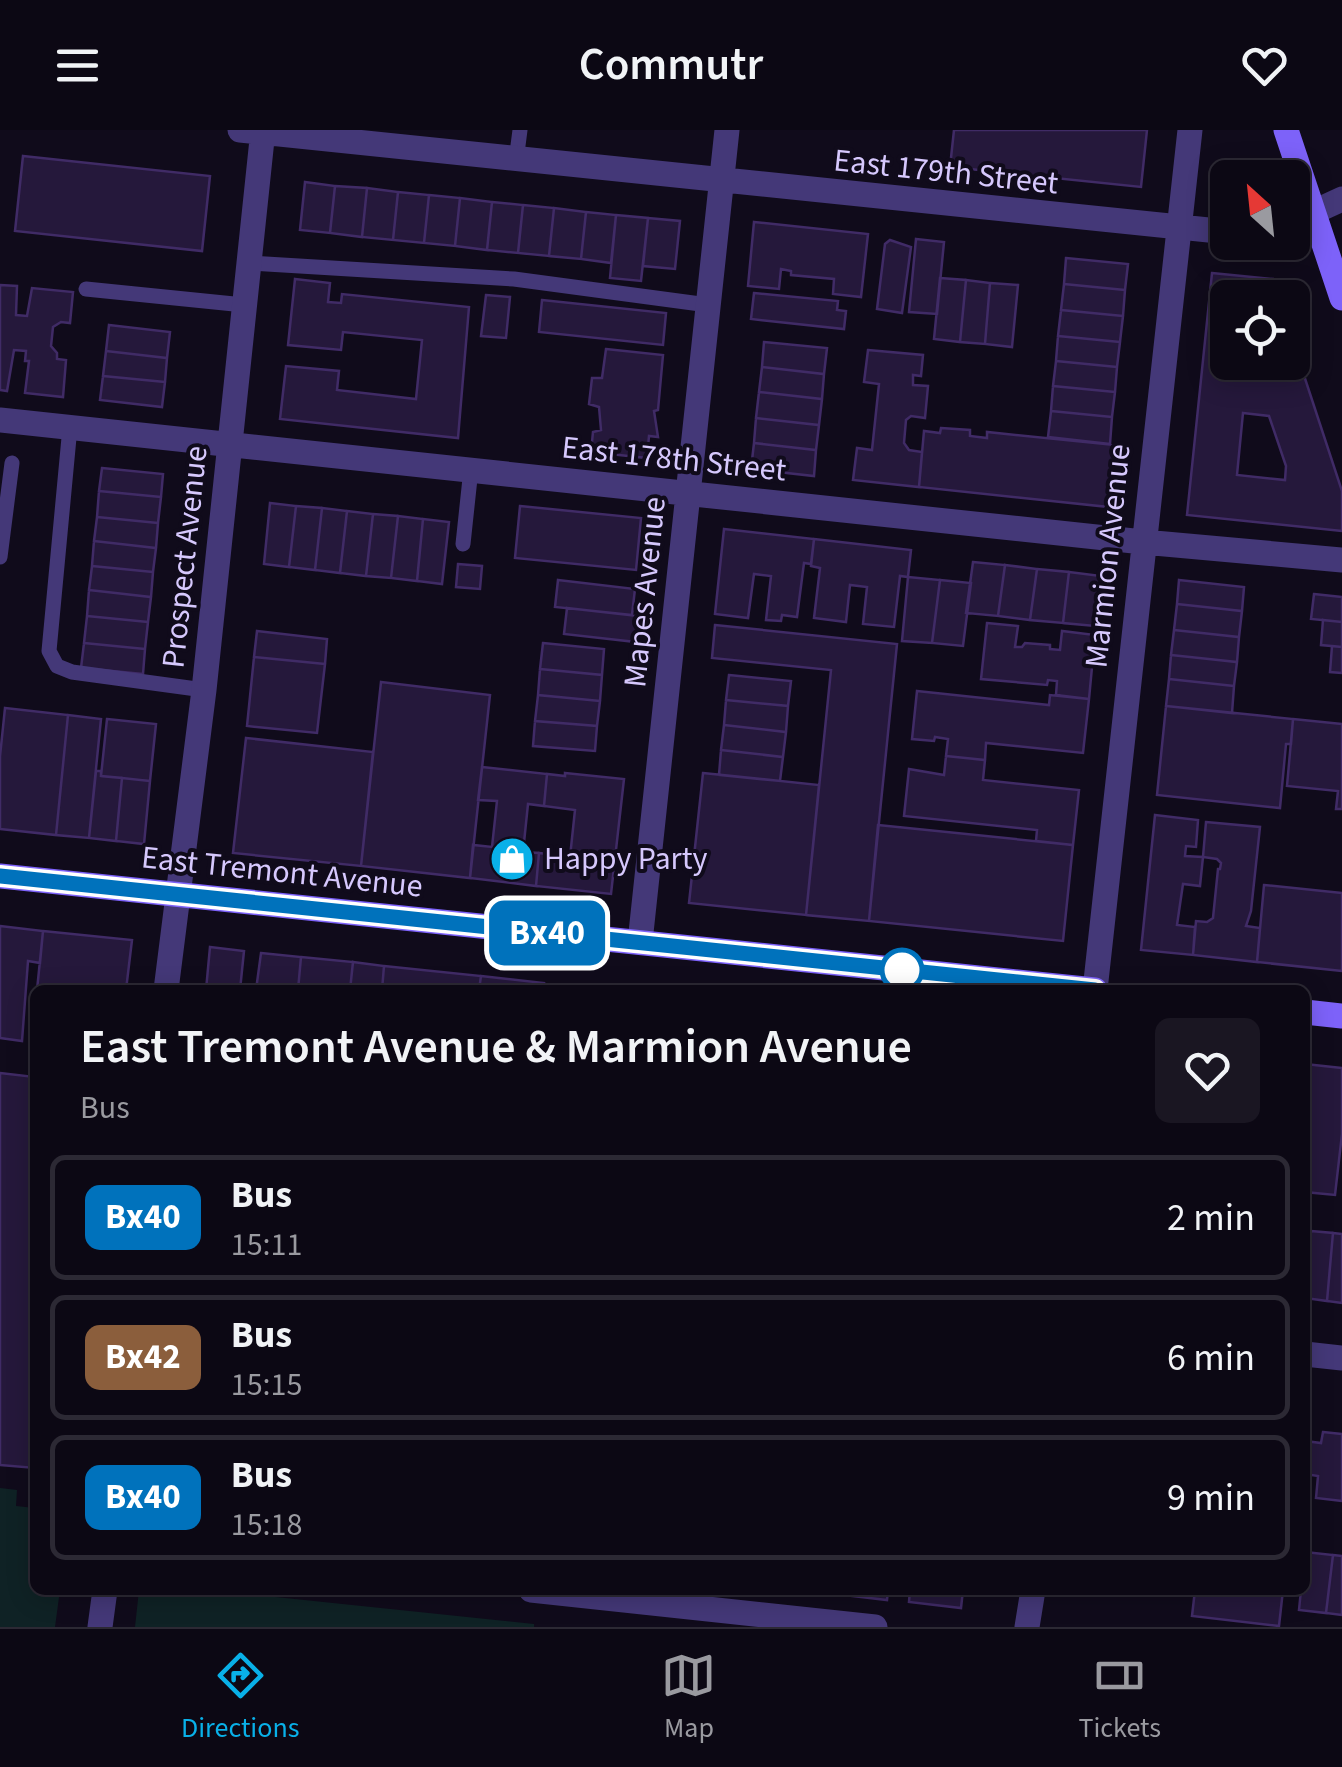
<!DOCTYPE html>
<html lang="en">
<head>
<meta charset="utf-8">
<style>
	body { margin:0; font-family:"Source Sans 3",sans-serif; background:#1a1622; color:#f1f3f6; height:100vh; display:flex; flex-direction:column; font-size:38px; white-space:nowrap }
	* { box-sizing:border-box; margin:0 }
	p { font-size:32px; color:#9a9aa0 }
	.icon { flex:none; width:55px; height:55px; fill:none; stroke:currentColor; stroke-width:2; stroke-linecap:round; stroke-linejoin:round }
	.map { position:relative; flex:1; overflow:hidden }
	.side { position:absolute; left:30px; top:855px; width:1280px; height:610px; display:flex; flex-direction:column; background:#0c0814; border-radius:15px; box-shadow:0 5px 25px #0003,0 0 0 2px #2c2934 }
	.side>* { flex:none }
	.badge { padding:0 20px; border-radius:15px; font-size:35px; line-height:65px }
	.needle { width:65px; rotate:333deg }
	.fabs { position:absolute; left:1210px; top:30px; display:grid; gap:20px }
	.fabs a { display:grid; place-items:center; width:100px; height:100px; border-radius:15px; background:#0c0814; box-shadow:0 5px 25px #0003,0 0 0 2px #2c2934; font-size:50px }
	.map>.badge { position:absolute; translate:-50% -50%; box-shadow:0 0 0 5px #fff }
	.round { display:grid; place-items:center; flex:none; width:105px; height:105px; border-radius:15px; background:#1a1622 }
	.overview { display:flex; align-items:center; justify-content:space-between; height:170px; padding:0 50px }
	h1 { font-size:48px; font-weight:600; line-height:75px }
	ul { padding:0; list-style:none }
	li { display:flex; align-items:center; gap:30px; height:125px; margin:0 20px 15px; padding:0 30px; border:5px solid #2c2934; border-radius:15px }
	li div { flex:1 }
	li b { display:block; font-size:38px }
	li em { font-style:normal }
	li .badge { min-width:110px; font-weight:700; text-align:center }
	header { display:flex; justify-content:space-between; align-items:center; height:130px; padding:0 50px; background:#0c0814; font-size:45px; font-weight:600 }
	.dock { display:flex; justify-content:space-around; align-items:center; height:140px; border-top:2px solid #2c2934; background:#0c0814; font-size:28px; color:#9a9aa0 }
	.dock a { display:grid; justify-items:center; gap:5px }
	.dock .active { color:#09b0e8 }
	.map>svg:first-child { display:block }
</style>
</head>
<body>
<header><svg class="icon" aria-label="menu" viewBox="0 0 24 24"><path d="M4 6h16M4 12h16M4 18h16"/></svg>Commutr<svg class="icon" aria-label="heart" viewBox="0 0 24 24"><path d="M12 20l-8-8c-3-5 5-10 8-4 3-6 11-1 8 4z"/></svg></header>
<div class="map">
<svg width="1342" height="1497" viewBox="0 0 1342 1497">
	<rect width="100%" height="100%" fill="#100b1b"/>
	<!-- green -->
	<path fill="#0f2225" d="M0,1358l17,2 -1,16 19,2v82h25l-5,37h-55z
		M139,1460h70l325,34v3h-399z"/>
	<!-- building -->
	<path fill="#25183b" stroke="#402b66" stroke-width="2.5" fill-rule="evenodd" d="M954,0h193l-6,57 -191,-20z
		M23,26l187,20 -8,75 -187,-20z
		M305,52l30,4 -5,47 -30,-3z
		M335,56l32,2 -5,49 -32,-4z
		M367,58l31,4 -5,48 -31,-3z
		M398,62l31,3 -5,48 -31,-3z
		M429,65l31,3 -5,48 -31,-3z
		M460,68l32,4 -5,48 -32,-4z
		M492,72l31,3 -5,48 -31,-3z
		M523,75l31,3 -5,48 -31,-3z
		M554,78l32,4 -5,47 -32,-3z
		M586,82l30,3 -5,48 -30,-4z
		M616,85l32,3 -7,63 -31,-3z
		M648,88l32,3 -5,48 -32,-3z
		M754,92l114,12 -7,63 -28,-3 1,-15 -43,-4v-4l-10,-2 -2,20 -31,-3z
		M916,109l28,3 -7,72 -28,-2z
		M890,110l21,7 -9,66 -25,-4 8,-65z
		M1066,128l62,6 -3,26 -61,-6z
		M1212,143l61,6 6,19h-51l-1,71 32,4 2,-11h31v-23l50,152v40l-155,-16zM1243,283l26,3 17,50 -1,14 -48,-5z
		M940,148l26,2 -6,62 -26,-3z
		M295,149l35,4 -2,19 13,1 1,-9 127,13 -11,131 -178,-19 6,-53 53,5 -2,19 79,9 6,-59 -79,-8 -2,18 -53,-5z
		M966,150l24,3 -5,61 -25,-2z
		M990,153l28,2 -6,62 -27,-3z
		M1064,154l61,6 -2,26 -62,-6z
		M0,155l17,1 -1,29 11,1 5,-28 41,4 -3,31 -9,-1 -8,5 -2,19 6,7v6l9,1 -3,37 -38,-4 4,-32h-4l1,-10 -12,-1 -7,41 -7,-1z
		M754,163l84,8 -1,9 9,1 -2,18 -93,-10z
		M486,165l24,2 -4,41 -25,-2z
		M542,170l124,13 -3,32 -124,-13z
		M1061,180l62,6 -3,26 -62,-6z
		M109,195l61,7 -3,26 -61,-7z
		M1058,206l62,6 -3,25 -61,-6z
		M764,212l63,6 -3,26 -62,-7z
		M606,219l57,6 -5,55 -4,1 4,26 -9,-1 -2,22 -56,-6 2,-20 8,-2 -2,-23 -10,-3 3,-26h10z
		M868,220l55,5 -2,21 -8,-1v10l15,1 -3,32 -14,-2 -5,4 -2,23 5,7 13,2 -3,35 -66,-7 4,-32 15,2 7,-66 -15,-2z
		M106,221l61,7 -2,24 -62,-6z
		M1056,231l61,6 -2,25 -62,-6z
		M762,237l62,7 -2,25 -63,-7z
		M103,246l62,6 -3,25 -62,-7z
		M1053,256l62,6 -3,25 -61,-6z
		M759,262l63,7 -3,26 -63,-7z
		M1051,281l61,6 -2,27 -62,-7z
		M756,288l63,7 -3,25 -62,-7z
		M941,298l29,2v6l17,2v-6l128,13 -6,62 -190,-20 5,-56 16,2z
		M754,313l62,7 -2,26 -63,-7z
		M102,338l61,6 -2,23 -62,-6z
		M99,361l62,6 -3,26 -61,-6z
		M270,373l26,3 -7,61 -25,-3z
		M296,376l26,2 -7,62 -26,-3z
		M520,376l121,12 -5,52 -121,-12z
		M322,378l25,3 -7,62 -25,-3z
		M347,381l26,3 -7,62 -26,-3z
		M373,384l25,2 -7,62 -25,-2z
		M398,386l25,3 -6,62 -26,-3z
		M97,387l61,6 -2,25 -62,-7z
		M423,389l26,3 -7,62 -25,-3z
		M724,399l90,10 -3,25 -7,-1 -7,54 -15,-2 -1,6 -15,-1 5,-44 -17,-2 -6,44 -33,-4z
		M814,409l97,11 -3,27 -8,-1 -6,51 -31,-3 4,-37 -17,-2 -4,37 -32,-4 6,-50 -9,-2z
		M94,411l62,7 -3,24 -61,-6z
		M973,432l32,3 -7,51 -32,-3z
		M458,434l24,2 -2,23 -24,-2z
		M1005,435l32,4 -7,51 -32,-4z
		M92,436l61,6 -2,25 -62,-7z
		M1037,439l32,3 -6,51 -33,-3z
		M1069,442l32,4 -6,50 -32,-3z
		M908,447l32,3 -8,63 -30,-2z
		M558,450l77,9 -3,26 -77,-8z
		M940,450l31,3 -8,63 -31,-3z
		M1179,450l65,7 -2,24 -65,-7z
		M89,460l62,7 -3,25 -61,-6z
		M1314,464l28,3v25l-31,-3z
		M1177,474l65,7 -3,26 -65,-7z
		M567,478l71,8 -2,26 -72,-8z
		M87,486l61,6 -3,27 -61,-6z
		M1323,490l19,2v25l-21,-2z
		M987,493l31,3 -3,21h7l3,-4 25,2v4l10,1 2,-19 33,4 -6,64 -33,-4 1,-14 -9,-1 -1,5 -66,-6z
		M715,495l182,19 -28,277 -63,-6 25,-245 -119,-12z
		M1174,500l65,7 -2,25 -66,-7z
		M257,501l70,8 -2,25 -71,-7z
		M84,513l61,6 -2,25 -62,-6z
		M543,513l61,6 -2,26 -62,-6z
		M1332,516l10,1v26l-12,-1z
		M1171,525l66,7 -3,24 -65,-7z
		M254,527l71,7 -8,69 -70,-7z
		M540,539l62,6 -2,26 -62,-6z
		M729,545l62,6 -3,25 -62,-6z
		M1169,549l65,7 -2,27 -66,-7z
		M381,552l109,13 -20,183 -109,-12z
		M917,561l132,14 1,-10 39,4 -6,54 -97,-10 -1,17 -39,-4 2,-17 -13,-2 -1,4 -22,-2z
		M538,565l62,6 -3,25 -62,-5z
		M726,570l62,6 -2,26 -62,-7z
		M1166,576l127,13 -2,25h-5l-6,64 -123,-13z
		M5,578l63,7 -12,120 -56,-6v-73z
		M68,585l33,4 -12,119 -33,-3z
		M107,589l49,5 -6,57 -49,-5z
		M1293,589l49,5v85h-6l2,-18 -51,-5z
		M535,591l62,5 -2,25 -62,-5z
		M724,595l62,7 -3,25 -62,-7z
		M246,608l127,14 -12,114 -128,-13z
		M721,620l62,7 -3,24 -61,-6z
		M946,626l39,4 -2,20 96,10 -6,55 -37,-4 1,-11 -133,-14 5,-47 35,6z
		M482,637l65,7 -3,32 -16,-2 -5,48 16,1 -3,33 -66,-8 3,-33 19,2 5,-46 -19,-1z
		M96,641h5v5l21,2 -6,63 -27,-3z
		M565,643l59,6 -13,115 -75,-8 3,-33 31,4 5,-47 -31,-4 3,-32 18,2z
		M703,643l116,12 -13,130 -117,-12z
		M122,648l28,3 -6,63 -28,-3z
		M1155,685l43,5 -2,27 -10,-1 -1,10 18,1 -3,29 -17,-2 -6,41 18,2 -2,28 -52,-5z
		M1206,692l54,5 -9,84 -5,15 14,2 -3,34 -64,-7 3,-34 11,1 6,-4 5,-49h2l1,-6 -4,-4 -14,-2z
		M878,695l195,20 -10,96 -194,-20z
		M1264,755l78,8v78l-85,-9z
		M0,796l43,5 -3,32 -12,-2 -6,80 -22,-3z
		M43,801l89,9 -6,50h-89z
		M210,817l34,4 -4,39h-34z
		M261,823l40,4 -3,33h-42z
		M301,827l52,5 -3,28h-52z
		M353,832l31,4 -2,24h-32z
		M384,836l97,10 -2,14h-97z
		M481,846l63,7 -1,7h-64z
		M1305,934l37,4v66l-7,61 -30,-3z
		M0,943l35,4v391l-35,-3z
		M1311,1101l22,2 -6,68 -22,-3z
		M1333,1103l9,1v69l-15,-2z
		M1323,1302l19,2v67l-26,-3 2,-22 -13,-2v-33l16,2z
		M1305,1422l28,3 -7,58 -27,-3 2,-20h4z
		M1333,1425l9,1v59l-16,-2z
		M836,1460h52l-1,10 -52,-6z
		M910,1460h53l-2,18 -52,-6z
		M1195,1460h88l-4,36 -87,-10z"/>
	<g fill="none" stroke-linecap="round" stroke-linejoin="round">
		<!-- lane -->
		<path stroke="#443878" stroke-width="15" d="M516,31l4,-31
			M248,133l266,16 194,26
			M86,159l158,16
			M70,297l-21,224 8,15 15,6 132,18
			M463,414l8,-75
			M0,427l12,-94"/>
		<!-- street -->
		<path stroke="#443878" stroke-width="25" d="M240,0l988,102
			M1292,92l50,-23
			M0,290l1143,122 199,18
			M640,812l87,-812
			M166,860l38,-300 59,-560
			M1095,860l95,-860
			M1305,1224l37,4
			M531,1460l344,37
			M100,1497l5,-37
			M1027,1497l6,-37"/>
		<!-- secondary -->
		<path stroke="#7d62f9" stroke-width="25" d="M1286,0l56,168
			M0,746l1095,114
			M1305,882l37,4"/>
	</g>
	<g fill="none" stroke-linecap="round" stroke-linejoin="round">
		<defs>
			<path id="line" d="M0,746l1095,114"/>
		</defs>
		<!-- line casing -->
		<use href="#line" stroke="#fff" stroke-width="22"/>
		<!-- line -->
		<use href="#line" stroke="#0072bc" stroke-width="15"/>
	</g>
	<!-- icons -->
	<defs>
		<symbol id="shop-disc" viewBox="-11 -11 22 22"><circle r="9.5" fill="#09b0e8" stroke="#100b1b"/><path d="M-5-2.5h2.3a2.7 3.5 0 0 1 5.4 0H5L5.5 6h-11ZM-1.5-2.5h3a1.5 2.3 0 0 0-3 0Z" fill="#fff"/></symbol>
	</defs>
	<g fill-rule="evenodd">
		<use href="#shop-disc" x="487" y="704" width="50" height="50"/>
	</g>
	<!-- markers -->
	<circle fill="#fff" stroke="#0072bc" stroke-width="5" cx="902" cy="840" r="20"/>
	<g text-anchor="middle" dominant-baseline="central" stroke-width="8" stroke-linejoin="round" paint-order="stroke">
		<!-- street labels -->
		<g font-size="32" fill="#d6c8fd" stroke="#100b1b">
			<text transform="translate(946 42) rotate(6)">East 179th Street</text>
			<text transform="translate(674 329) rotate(6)">East 178th Street</text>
			<text transform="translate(1108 426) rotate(-84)">Marmion Avenue</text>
			<text transform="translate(185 427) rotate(-84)">Prospect Avenue</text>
			<text transform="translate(645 462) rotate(-84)">Mapes Avenue</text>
			<text transform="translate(282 742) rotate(6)">East Tremont Avenue</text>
		</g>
		<!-- poi labels -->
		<g font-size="32" fill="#d6c8fd" stroke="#100b1b" text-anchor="start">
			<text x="544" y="729">Happy Party</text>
		</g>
	</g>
</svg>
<div class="fabs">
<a><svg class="needle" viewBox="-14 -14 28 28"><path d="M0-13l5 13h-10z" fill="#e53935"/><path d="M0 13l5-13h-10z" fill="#9a9aa0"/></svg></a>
<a><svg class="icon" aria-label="locate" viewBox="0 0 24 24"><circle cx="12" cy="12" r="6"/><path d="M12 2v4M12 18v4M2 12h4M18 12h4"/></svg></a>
</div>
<b class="badge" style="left:547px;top:803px;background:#0072bc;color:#fff">Bx40</b>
<section class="side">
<div class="overview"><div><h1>East Tremont Avenue &amp; Marmion Avenue</h1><p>Bus</p></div><a class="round"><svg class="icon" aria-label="heart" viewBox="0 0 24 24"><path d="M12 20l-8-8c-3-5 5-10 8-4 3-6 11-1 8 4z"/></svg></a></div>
<ul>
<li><span class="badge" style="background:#0072bc;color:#fff">Bx40</span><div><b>Bus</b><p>15:11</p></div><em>2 min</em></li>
<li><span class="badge" style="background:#8b5e3c;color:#fff">Bx42</span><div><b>Bus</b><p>15:15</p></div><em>6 min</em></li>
<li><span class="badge" style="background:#0072bc;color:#fff">Bx40</span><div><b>Bus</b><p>15:18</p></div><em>9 min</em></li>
</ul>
</section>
</div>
<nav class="dock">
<a class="active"><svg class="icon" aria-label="directions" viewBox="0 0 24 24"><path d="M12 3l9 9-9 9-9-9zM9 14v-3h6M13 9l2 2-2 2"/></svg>Directions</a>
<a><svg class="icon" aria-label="map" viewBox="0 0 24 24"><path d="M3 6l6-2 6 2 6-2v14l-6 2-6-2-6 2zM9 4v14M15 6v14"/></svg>Map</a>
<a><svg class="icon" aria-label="tickets" viewBox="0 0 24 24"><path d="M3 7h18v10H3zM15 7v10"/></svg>Tickets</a>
</nav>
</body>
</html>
